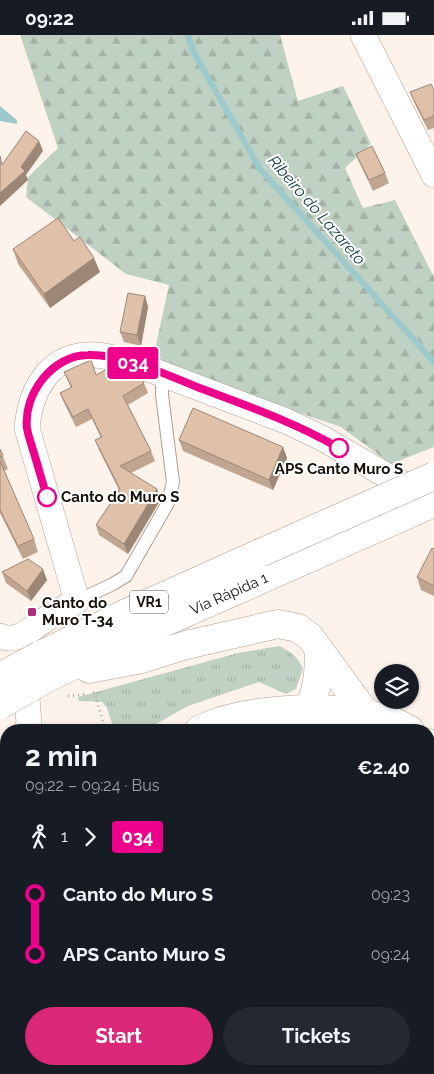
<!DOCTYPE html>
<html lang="en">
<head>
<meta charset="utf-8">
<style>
	body { margin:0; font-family:Raleway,sans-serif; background:#242831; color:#f1f3f6; height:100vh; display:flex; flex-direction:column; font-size:19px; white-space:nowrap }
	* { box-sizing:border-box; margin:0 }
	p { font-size:16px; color:#9ea1a6 }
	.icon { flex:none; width:28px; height:28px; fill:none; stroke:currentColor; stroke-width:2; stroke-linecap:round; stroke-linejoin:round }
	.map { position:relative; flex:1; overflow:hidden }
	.drawer { position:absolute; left:0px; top:689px; width:435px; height:351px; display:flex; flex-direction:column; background:#171b24; border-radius:20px 20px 0 0; box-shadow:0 1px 4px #0004 }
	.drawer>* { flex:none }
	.badge { padding:0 10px; border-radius:4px; font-size:18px; line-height:32px }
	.tools { position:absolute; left:374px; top:629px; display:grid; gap:10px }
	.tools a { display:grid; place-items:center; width:45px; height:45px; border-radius:50%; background:#171b24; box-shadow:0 1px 4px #0004; font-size:25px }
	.map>.badge { position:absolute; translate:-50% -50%; box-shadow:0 0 0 2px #fff }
	.legs { display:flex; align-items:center; gap:8px; height:55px; padding:0 25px; font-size:16px }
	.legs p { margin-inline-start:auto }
	.headline { display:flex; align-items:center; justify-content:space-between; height:85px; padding:0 25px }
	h1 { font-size:28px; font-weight:700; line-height:38px }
	.action { display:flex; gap:10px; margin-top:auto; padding:10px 25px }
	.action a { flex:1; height:58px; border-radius:30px; background:#db2777; color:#fff; font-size:20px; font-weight:700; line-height:58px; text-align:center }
	.action a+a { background:#242831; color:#f1f3f6 }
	ul { padding:0 25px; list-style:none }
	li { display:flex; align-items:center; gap:18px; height:60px; font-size:19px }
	li i { display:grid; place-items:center; width:8px; height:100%; margin:0 6px; background:currentColor }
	li i::after { content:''; width:12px; height:12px; margin:-6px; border:4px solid; border-radius:50%; background:#171b24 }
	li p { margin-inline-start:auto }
	li:first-child i { background:linear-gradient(#0000 50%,currentColor 0) }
	li:last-child i { background:linear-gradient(currentColor 50%,#0000 0) }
	.status { display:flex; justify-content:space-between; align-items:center; height:35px; padding:0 25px; background:#171b24; direction:ltr }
	.status svg { height:14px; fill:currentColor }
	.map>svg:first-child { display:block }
</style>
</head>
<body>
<div class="status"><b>09:22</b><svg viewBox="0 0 49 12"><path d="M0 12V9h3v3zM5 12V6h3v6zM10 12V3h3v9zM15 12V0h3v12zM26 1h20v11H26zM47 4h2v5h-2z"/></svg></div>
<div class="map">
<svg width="434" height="1039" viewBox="0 0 434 1039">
	<defs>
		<pattern id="grass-tufts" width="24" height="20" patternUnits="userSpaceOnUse" patternTransform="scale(1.25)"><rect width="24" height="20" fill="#bfd1c2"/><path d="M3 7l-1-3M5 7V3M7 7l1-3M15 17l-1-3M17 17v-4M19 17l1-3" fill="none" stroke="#a3b2a5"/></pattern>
		<pattern id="forest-firs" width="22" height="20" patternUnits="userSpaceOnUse" patternTransform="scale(1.25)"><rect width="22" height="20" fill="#bfd1c2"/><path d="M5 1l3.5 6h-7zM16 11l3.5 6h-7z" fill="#a3b2a5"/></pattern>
	</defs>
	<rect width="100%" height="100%" fill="#fef3eb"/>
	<!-- grass -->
	<path fill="url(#grass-tufts)" d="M280,611c11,6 18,11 23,23l-7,20 -10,5 -27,-12 -71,24 -32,18 -8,6h-34l-7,-22 -5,-6 -23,-1 -1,-4 160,-44z
		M1,874l5,1v159h49v5h-55z
		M93,1034h46l8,5h-54z
		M282,1034h98l-13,5h-83z"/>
	<!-- forest -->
	<path fill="url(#forest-firs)" d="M20,0h260l18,66 45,-15 28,58 -26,24 18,40 32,-8 39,77v170l-43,17 -50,-37 -189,-64 17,-78 -43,-11 -100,-77 2,-20 30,-29z"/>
	<!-- water -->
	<path fill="#9dc9cc" d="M0,71l17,14v4l-17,-3z"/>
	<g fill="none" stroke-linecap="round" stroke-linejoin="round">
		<!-- stream -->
		<path stroke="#9dc9cc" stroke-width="6" d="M188,0l5,16 67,118 174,193"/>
		<defs>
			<path id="service" d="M77,566l36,-17 13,-8 42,-73 5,-21 -11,-87v-22
				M429,748l5,4
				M429,898l5,3
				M429,923l5,3
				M206,1034l2,5"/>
			<path id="minor" d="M363,0l71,140
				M0,601c17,8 32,-8 46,-17 9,-7 20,-12 31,-18l-50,-173c3,-35 20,-71 60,-73 16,-1 31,4 46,8l153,58 36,17 67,39 36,17
				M25,638l4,50 -2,7
				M0,803l6,-26"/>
			<path id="secondary" d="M199,695c46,-24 145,-28 193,-9 6,2 12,6 18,9
				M292,695h52
				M429,708l5,4
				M74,1034l1,5"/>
			<g id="trunk">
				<path d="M40,620l84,-41 136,-61"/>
				<path d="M89,634l53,-10 44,-14 92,-21 20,4 12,9 68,93"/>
				<path id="s1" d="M51,641l103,-49 280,-124"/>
				<path d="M308,675c10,-21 11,-39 11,-61"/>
			</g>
		</defs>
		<!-- service casing -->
		<use href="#service" stroke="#b09f93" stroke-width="14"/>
		<!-- minor casing -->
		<use href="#minor" stroke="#b09f93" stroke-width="26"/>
		<!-- secondary casing -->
		<use href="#secondary" stroke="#b09f93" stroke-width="29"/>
		<!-- trunk casing -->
		<use href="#trunk" stroke="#b09f93" stroke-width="29"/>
		<!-- path -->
		<path stroke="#b1a8a1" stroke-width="3" stroke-dasharray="1 4" stroke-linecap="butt" d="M93,658h2l10,37
			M68,661l19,-2"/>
		<!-- service -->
		<use href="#service" stroke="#fff" stroke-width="12"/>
		<!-- minor -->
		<use href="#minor" stroke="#fff" stroke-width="25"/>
		<!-- secondary -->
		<use href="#secondary" stroke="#fff" stroke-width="28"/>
		<!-- trunk -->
		<use href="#trunk" stroke="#fff" stroke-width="28"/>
		<defs>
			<path id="trunk-bridge" d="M260,518l174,-77
				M0,642l40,-22
				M0,670l51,-29"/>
		</defs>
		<!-- trunk-bridge casing -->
		<use href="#trunk-bridge" stroke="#b09f93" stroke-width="29" stroke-linecap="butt"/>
		<!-- trunk-bridge -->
		<use href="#trunk-bridge" stroke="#fff" stroke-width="28"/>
	</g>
	<!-- wall -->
	<path fill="#c0a591" d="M434,55v38l-6,2 -14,-28 -4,-10z
		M356,119l29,19 4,10 -16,8 -13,-27z
		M74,206l26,31 -50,36 -32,-44 -5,-15z
		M145,261l3,11 -7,39 -17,-4 -4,-10z
		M64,337l32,3 16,3 32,5 4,10 -20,12 23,46 4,10 -24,12 30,26 -33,55 -29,-19 -3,-10 23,-35 -20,-40 -4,-10 6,-2 -9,-19 -16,8 -12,-24 -4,-10 11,-5z
		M179,405l104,7 4,11 -14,32 -90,-39z
		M0,414l8,20 -4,2 30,68 4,13 -15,7 -23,-46z
		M434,514v47l-13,-6 -4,-13z
		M2,537l45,8 -16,21 -25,-18z
		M429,782l5,3v90l-5,-3z"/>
	<!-- shaded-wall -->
	<path fill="#9c8676" d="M39,106l4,10 -17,24 2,5 -28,26v-13l21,-26z
		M94,223l6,14 -50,36 -6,-14z
		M145,261l3,11 -7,39 -4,-11z
		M283,412l4,11 -14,32 -4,-10z
		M157,454l4,10 -33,55 -4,-10z
		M43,534l4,11 -16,21 -4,-10z"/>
	<!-- building -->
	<path fill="#dfc0a9" stroke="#9c8676" d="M431,49l3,6v26l-10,4 -14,-28z
		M26,96l13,10 -18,26 4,4 -25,22v-37l2,9z
		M372,111l13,27 -16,7 -13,-26z
		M58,183l16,23 6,-4 14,21 -50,36 -31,-45z
		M128,258l17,3 -8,39 -17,-3z
		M91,325l5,15 11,-6 5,9 17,-10 9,4 6,11 -21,13 28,55 -31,15 37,23 -33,55 -28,-19 24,-36 -25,-49 7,-3 -14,-28 -15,8 -13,-24 12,-6 -8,-15z
		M193,373l90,39 -14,33 -90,-40z
		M0,414l3,7 -3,1z
		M0,426l34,78 -16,7 -18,-36z
		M432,513l2,1v37l-17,-9z
		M28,524l15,10 -16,22 -25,-19z
		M429,782l5,3v76l-5,-3z
		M223,1034h57l2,5h-58z"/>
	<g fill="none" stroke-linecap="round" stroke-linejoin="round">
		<defs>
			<path id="line-1" d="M47,462c-5,-16 -9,-31 -14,-47 -2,-7 -5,-15 -6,-22 -4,-34 26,-73 61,-73 35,-1 77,19 109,32 48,18 97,35 142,61"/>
		</defs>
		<!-- line-1 casing -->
		<use href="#line-1" stroke="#fff" stroke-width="11"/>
		<!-- line-1 -->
		<use href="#line-1" stroke="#ec008c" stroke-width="8"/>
	</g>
	<!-- markers -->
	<g fill="#fff" stroke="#ec008c" stroke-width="2.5">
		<circle cx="339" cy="413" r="9"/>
		<circle cx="47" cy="462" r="9"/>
	</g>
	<rect fill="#ad2f7f" stroke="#fff" stroke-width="2" x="27" y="572" width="10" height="10" rx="2.5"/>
	<g text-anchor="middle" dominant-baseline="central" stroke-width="4" stroke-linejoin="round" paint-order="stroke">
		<!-- shield labels -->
		<rect fill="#fff" stroke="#5c5854" stroke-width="1" x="130" y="555.5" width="38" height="23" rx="4"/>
		<g font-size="14" font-weight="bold" fill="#16100b">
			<text x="149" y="567">VR1</text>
		</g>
		<!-- stop labels -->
		<g font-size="15" font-weight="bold" fill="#16100b" stroke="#fff">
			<text x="339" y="434">APS Canto Muro S</text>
			<text x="61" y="462" text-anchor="start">Canto do Muro S</text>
		</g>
		<!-- street labels -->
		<g font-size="15" fill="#16100b" stroke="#fff">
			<text stroke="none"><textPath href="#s1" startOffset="196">Via Rápida 1</textPath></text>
		</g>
		<!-- poi labels -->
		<g font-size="15" font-weight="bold" fill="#16100b" stroke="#fff" text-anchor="start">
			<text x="42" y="568">Canto do<tspan x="42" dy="17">Muro T-34</tspan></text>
		</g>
		<!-- water labels -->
		<g font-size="16" font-style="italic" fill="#103b3e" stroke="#fff">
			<text transform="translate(317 175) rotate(49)">Ribeiro do Lazareto</text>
		</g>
	</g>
</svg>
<div class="tools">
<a><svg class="icon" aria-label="layers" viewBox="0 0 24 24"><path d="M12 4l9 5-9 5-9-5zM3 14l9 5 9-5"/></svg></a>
</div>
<b class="badge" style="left:133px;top:328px;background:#ec008c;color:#fff">034</b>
<section class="drawer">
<div class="headline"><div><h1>2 min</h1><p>09:22 – 09:24 · Bus</p></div><b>€2.40</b></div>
<div class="legs"><svg class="icon" aria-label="walk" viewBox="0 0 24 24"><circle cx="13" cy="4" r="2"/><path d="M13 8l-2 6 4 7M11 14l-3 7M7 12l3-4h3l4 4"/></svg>1<svg class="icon" aria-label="forward" viewBox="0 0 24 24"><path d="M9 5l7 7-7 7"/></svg><b class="badge" style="background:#ec008c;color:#fff">034</b></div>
<ul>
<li><i style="color:#ec008c"></i><b>Canto do Muro S</b><p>09:23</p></li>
<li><i style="color:#ec008c"></i><b>APS Canto Muro S</b><p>09:24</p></li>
</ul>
<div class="action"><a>Start</a><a>Tickets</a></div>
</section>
</div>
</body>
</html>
